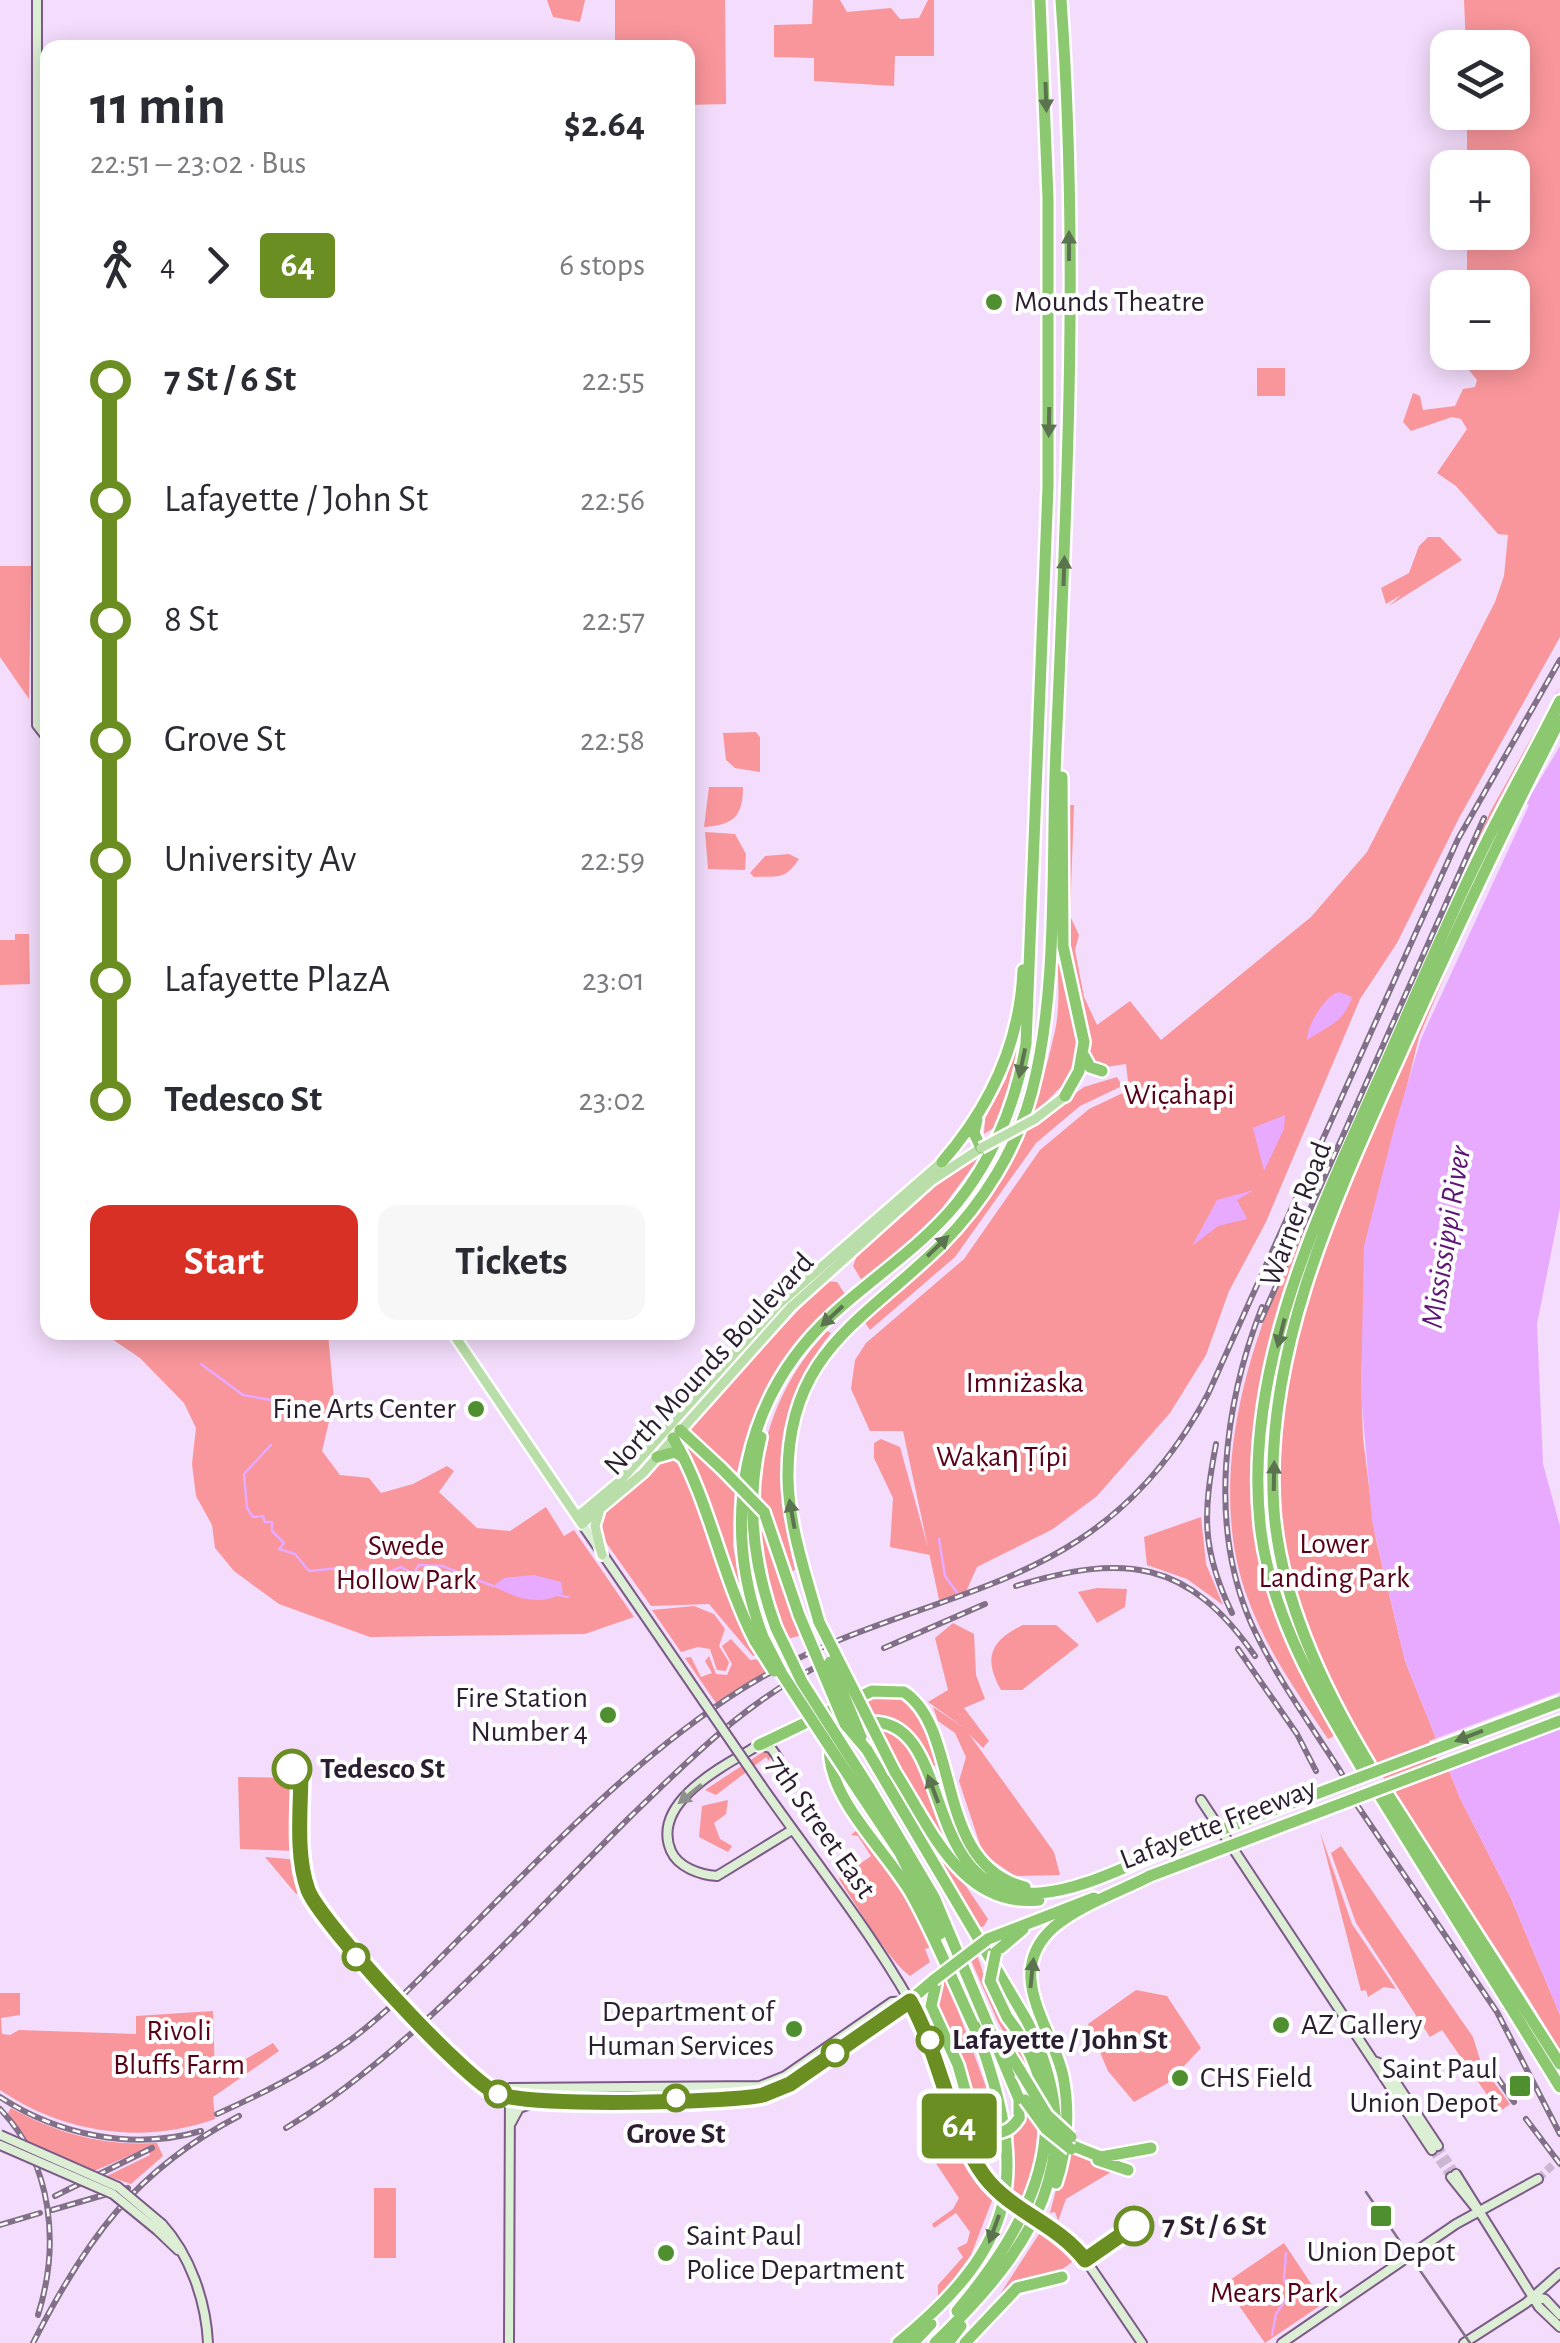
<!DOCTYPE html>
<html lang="en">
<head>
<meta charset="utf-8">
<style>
	body { margin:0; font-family:"Alegreya Sans",sans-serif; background:#f7f7f7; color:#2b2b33; height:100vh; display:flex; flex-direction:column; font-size:38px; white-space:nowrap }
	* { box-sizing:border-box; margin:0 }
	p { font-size:32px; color:#7c7c81 }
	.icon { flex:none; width:55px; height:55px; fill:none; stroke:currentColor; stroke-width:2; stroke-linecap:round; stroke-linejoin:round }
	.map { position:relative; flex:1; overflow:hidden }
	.side { position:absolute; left:40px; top:40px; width:655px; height:1300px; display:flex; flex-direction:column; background:#fff; border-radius:20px; box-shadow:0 5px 25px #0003 }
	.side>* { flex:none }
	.badge { padding:0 20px; border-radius:8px; font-size:35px; line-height:65px }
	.buttons { position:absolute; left:1430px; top:30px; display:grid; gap:20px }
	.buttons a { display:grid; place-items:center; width:100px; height:100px; border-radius:20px; background:#fff; box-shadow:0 5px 25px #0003; font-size:50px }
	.map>.badge { position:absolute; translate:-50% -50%; box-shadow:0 0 0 5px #fff }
	.legs { display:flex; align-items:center; gap:15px; height:110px; padding:0 50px; font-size:32px }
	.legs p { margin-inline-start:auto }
	.headline { display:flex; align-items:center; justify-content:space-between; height:170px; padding:0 50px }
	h1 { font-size:55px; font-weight:600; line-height:75px }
	.primary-button { display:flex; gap:20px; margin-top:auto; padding:20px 50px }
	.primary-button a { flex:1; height:115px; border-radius:20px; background:#d93025; color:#fff; font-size:40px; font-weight:600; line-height:115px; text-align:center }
	.primary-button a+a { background:#f7f7f7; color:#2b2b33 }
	ul { padding:0 50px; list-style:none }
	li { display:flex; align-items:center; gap:35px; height:120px; font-size:38px }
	li i { display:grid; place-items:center; width:15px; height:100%; margin:0 12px; background:currentColor }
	li i::after { content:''; width:25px; height:25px; margin:-12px; border:8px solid; border-radius:50%; background:#fff }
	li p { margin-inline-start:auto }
	li:first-child i { background:linear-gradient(#0000 50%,currentColor 0) }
	li:last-child i { background:linear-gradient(currentColor 50%,#0000 0) }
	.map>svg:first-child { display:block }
</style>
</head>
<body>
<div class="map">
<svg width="1560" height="2343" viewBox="0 0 1560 2343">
	<rect width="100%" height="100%" fill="#f3dcfc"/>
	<!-- green -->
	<path fill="#f9969b" d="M547,0h38l-5,22 -27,-5z
		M615,0h110l1,104 -38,1v-57l-73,-1z
		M813,0h27l7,12 44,-4 9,11 19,-1 9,-18h6v56h-39l-1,30 -80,-5v-23l-40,-1v-32l38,-1z
		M1464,0h96v637l-101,181 -62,125 -37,56 -94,223 -37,69 -23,64 -36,58 -73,83 -44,33 -76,38 -12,27 -25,10 -37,-173h-33l-19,-42 4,-29 11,-17 98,-84 76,-109 49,-41 40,-19 -3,-26 -27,4 -11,-8 -22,-107 -1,-148h9l-4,111 9,19 -4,15 9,47 13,28 33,-24 31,39 150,-123 56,-65 128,-250 9,-26 4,-41 -10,-1 -42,-48 -19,-13 30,-44 -6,-10 -9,-2 -41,14 -8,-9 10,-29 7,3 3,14 32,-4 8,-17 12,-2 2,-7 -9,-11 -1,-16 45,-1v-64l-45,-1v-54l45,-1v-64l-45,-1v-54l45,-1v-64l-46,-1z
		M1257,368h28v28h-28z
		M1428,537h12l22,23 -73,46 12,-11 -15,9 -5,-16 28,-15 10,-27z
		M0,566h31l-2,133 -29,-42z
		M1560,687l-236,500 -44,124 -25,143 -2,63 24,101 59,117 -8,4c-29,-44 -62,-90 -80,-140 -37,-98 -11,-215 27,-308l215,-479z
		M756,732l4,5v35l-25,-4 -9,-8 -3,-27z
		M709,787h34c0,29 -9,38 -39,40z
		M1518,810l-104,225 47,-98 -42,100 -50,202 -8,139 2,60 12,97 30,126 55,137 50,98 50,119v37c-66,-119 -155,-225 -217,-346 -28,-55 -54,-116 -62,-178 -28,-213 148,-526 237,-718z
		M705,832l30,2 11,20 -1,16 -37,-1z
		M789,854l10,5c-14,21 -20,17 -45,18l-4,-4 15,-17z
		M1057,925c5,26 32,129 18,147 -16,19 -33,29 -43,53l52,-38 33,-10 5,9 -42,20 -44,37 -81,114 -85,73 -6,-9c113,-95 159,-147 191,-290 7,-32 1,-71 2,-106z
		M15,934h14l1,50 -30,1v-45h15z
		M1022,1020l-8,53 -19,54 -11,7 1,-15 21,-40z
		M982,1154l-48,65 -72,62 -9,-15 5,-13 79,-70z
		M826,1281l11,1 8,12c-56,49 -92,106 -108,178l-4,-1 -44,-38 3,-10z
		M827,1331l4,2c-57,71 -56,153 -36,237l-6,2 -14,-49 -19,-31c9,-65 26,-112 71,-161z
		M103,1333h225l6,67 -12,51 18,24 29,3 12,15 32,-9 34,-18 7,5 -15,21 38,36 33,3 36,-24 18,29 10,-6 60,87 -49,17 -215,3 -91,-33 -45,-33 -19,-23 -3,-23 -16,-29 -4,-32 4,-36 -12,-25 -44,-45z
		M680,1438l55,46 -2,61 10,58 -43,-123z
		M881,1439l19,8 30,108 -40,-8 3,-49 -19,-40v-15z
		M666,1456l15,3 37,113 40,82 -5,2 -44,-52 -58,2 -51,-72 1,-17z
		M756,1506l46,129 -18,5 -22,-69z
		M1201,1517l5,47 17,41 -36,-26 -40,-14 -3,-28z
		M1097,1588l30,1 -2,18 -28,16 -19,-31z
		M694,1606l20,8 11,15 -6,17 10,16 -3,9 -9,-1 -7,-21 -12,-2 -17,5 -29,-42z
		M953,1623l21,11 2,41 9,24 -21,9 25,33 -6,7 -14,-14 85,118 6,23 -45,1 -32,-22 -24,-73 7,-24 -11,-24 -17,-12 -5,-14 33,22 -38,-27 20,-12 -13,-52z
		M1023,1625h33l23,20 -57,45h-21c-18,-32 -11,-49 22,-65z
		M731,1639l19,21 11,-1 7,12 -52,32 -31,-45 6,-1 10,20 11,-4 -7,-12 4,-5 7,18 11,1 5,-11 -10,-18z
		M876,1694l24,1 19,20 18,50 -9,3c-13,-28 -25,-53 -61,-51l-7,-16z
		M874,1723l36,22 40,95 2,15 -38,-57z
		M766,1750l5,4 -2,7 -3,-4 -50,38 -11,-5z
		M238,1777l58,1v73l-56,-2z
		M906,1797l82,122 -4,7 -7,3 -75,-129z
		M728,1800l-2,14 -12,9 6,16 12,7 -4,6 -29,-15 3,-31z
		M858,1829l47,63 29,54 -9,3 5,13 -20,14c-21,-15 -52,-68 -71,-97l32,-23 -13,-20 -7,-1z
		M1320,1832l32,92 44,65 -12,-2 -16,10 -2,-7 -5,1z
		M1341,1846l132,191 9,29 28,38 -11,8 -57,-82 -12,7 -74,-114 -25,-70z
		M265,1857l34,3 4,31 -7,3z
		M976,1954c7,13 7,24 13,38 13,33 39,57 45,94l-36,-64 -28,-64z
		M946,1978l39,106 11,46 -16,-5 -46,-119 4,-20z
		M1136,1990l31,6 34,52 -33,35 -34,19 -26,-31 -20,-47z
		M0,1993h20v22l-19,3 1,16 8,1 9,-5 117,4v-18l77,-5 2,66 58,-34 6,8 -66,46 2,22c-72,26 -152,14 -215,-29z
		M11,2108c47,26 92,38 146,35l6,13 -32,28 -24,-8 43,-21 -3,-7 -55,24 -62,-27 -22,-32z
		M1026,2112l14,19 -11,70 -17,-12 2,-58z
		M951,2135l16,32 26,31 -22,57 -33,45v-15l25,-28 -6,-9 10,-5 3,-11 -14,-19 -22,15 -2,-4 21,-15 6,-11 -32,-48z
		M1066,2151l50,18 -50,30 -8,22 -3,-9 -5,1z
		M374,2188h22v70h-22z
		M1041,2231l32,30c-24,22 -52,16 -80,44z
		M1284,2243l40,60 -59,40 -41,-59z"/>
	<!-- water -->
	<path fill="#e7aafe" d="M1560,746v462l-23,116 6,140 17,62v489l-50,-119 -50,-98 -55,-137 -33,-140 -11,-128 3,-147 31,-121 26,-86 108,-234 -3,-2z
		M1339,992l13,5c-8,26 -26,30 -45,43 0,-14 18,-45 32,-48z
		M1285,1115l-1,14 -20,42 -11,-43z
		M1254,1190l-17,10 10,19 -29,7 -26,20 25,-46z
		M534,1575l27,7 2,11c-25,14 -47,5 -70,-7l11,-8z"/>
	<!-- pier -->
	<path fill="#f3dcfc" d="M1560,1692v36l-117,45 -14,-32z"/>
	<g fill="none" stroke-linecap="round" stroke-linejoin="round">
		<!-- stream -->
		<path stroke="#e7aafe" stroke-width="2.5" d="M201,1364l42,31 28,5 3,6
			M271,1445l-27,29 3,34 6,9 10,-1 2,6h7v9l12,12 -5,6 16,5 14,17 30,-3 17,10 5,-8 21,5 19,-8 12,7 6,-9 23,1 51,20
			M939,1539l6,37 13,18
			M558,1595l10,2
			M1272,2335l4,-21 14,-21 -6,-14 2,-26"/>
		<!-- secondary-tunnel -->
		<path stroke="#cbb6d3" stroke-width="8" stroke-dasharray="8 4" stroke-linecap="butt" d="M1438,2146l18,28
			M1432,2150l19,27
			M1538,2179l22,-21"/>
		<defs>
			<path id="secondary" d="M37,0v725l11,14
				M582,1524l122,178
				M778,1758l-7,-10 -12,-3c-34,20 -109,57 -88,106 7,16 29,24 46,25l75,-46
				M761,1785c55,79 119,157 163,242 25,49 30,103 61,149
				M1201,1800l231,350
				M1377,2062l8,4 53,80
				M511,2123l8,-15 17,-6 207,-5 48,-13 118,-82
				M1456,2174l83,133 21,20
				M1451,2177l28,35
				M162,2224c28,31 44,77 46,119
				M1051,2226l34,33 57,84
				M157,2230l21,20
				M1535,2297l10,2 15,16
				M509,2343l1,-255 250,-2 25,-10 107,-74 17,-1
				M1282,2343l174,-119 82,-45
				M1464,2343l62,-40 34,-30"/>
			<path id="primary" d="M1035,1119l30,-23
				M452,1332l130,192 61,-51 148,-166 140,-126 50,-33
				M599,1513l-4,13 7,29
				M577,1517l43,-36 159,-177 163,-142"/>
			<path id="highway" d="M1062,777l1,169 21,96 -5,29 -14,25
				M1084,1056l6,11 12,4
				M977,1120l-3,13 7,15
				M942,1162c47,-54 78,-119 81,-192
				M680,1430l41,38
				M761,1437c-16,65 -8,129 15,191
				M673,1438c37,63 48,137 82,203
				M657,1457l18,-5 9,6
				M764,1512l35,103
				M819,1622c-13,-46 -30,-95 -31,-143 -2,-127 76,-158 153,-234 42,-42 76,-96 91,-154 27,-103 19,-235 24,-343 11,-248 23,-499 5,-748
				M763,1637c-43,-114 -22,-238 69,-322 41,-38 89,-68 125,-112 37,-46 59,-101 69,-159l22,-557v-289l-8,-198
				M759,1745l113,-54 32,1c58,38 29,173 121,195
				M867,1750l160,271c68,136 6,227 -92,322
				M1369,1764c-46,-76 -88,-164 -95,-253 -12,-162 65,-320 129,-463 50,-111 101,-220 157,-328
				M1361,1767c-43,-72 -89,-151 -100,-235 -20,-159 56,-316 119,-456 33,-74 64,-148 100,-221 25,-52 54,-102 80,-154
				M1438,1767l122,-46
				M895,1772c36,56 66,136 144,128
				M869,1787l65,110 85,202v19
				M860,1793l40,60 40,81
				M1387,1793l173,271
				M1380,1796l180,291
				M988,1939l106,-41
				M996,1952l27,-23
				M936,1984l-5,22 27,59 16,57
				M909,2001l25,-21
				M977,2033c-22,-46 -40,-93 -65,-138 -22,-39 -77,-90 -82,-136 -3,-21 20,-36 39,-37 89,-5 46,179 171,171 41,-3 84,-26 122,-41
				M1000,2038l21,34
				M1071,2145l30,12 50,-9
				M1098,2160l30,10
				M1056,2183c11,-33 14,-72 7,-107 -11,-50 -61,-103 -9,-149 26,-22 65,-35 96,-51
				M957,2311c72,-85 130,-191 50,-294
				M898,2343c124,-102 131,-170 77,-317
				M913,2343l18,-19
				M948,2343l13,-17
				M965,2343l52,-55 45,-11"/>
		</defs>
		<!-- secondary casing -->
		<use href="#secondary" stroke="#7b5a87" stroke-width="12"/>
		<!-- primary casing -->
		<use href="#primary" stroke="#fff" stroke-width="14"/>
		<!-- highway casing -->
		<use href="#highway" stroke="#fff" stroke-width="16"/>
		<!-- secondary -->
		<use href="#secondary" stroke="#dceed4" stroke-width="8"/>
		<!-- primary -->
		<use href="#primary" stroke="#badea9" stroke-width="9"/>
		<!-- highway -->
		<use href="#highway" stroke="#8cc870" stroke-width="11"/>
		<!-- tram -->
		<path stroke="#827089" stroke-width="2.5" d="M1366,2192l104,151"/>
		<defs>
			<path id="rail" d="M1262,1307c-38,97 -54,218 -11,316 24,53 60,102 91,151
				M1261,1320l223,-502
				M1216,1444c-13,69 -15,105 16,169
				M1016,1586c108,-33 172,-27 239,70
				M884,1648l101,-44
				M1238,1649l59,85 19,37
				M1357,1805l140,207 63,122
				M1489,2065l25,37
				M0,2097c58,38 133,54 201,34
				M0,2109c53,55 60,136 38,206
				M217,2114c45,-20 91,-43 132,-73 42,-31 78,-70 116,-108 86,-86 173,-178 277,-244 178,-111 350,-78 466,-295l250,-555 102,-179
				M1526,2119l34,45
				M286,2128c124,-75 240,-208 344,-311 63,-61 122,-122 203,-158
				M55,2196l97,-48
				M52,2210l76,-22
				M0,2225l40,-12
				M33,2343c52,-102 102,-173 206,-227"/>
		</defs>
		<!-- rail casing -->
		<use href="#rail" stroke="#827089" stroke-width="6"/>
		<!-- rail -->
		<use href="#rail" stroke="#fff" stroke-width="2.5" stroke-dasharray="8" stroke-linecap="butt"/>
		<defs>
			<path id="secondary-bridge" d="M704,1702l57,83
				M0,2135l118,52 44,37
				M0,2145l113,49 44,36
				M985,2176l30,27 36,23"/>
			<path id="primary-bridge" d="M981,1148l54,-29"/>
			<path id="highway-bridge" d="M721,1468l43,44
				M799,1615l46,109 22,26
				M819,1622l76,150
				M776,1628l26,54 67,105
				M763,1637l19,37 78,119
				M755,1641l19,30
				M830,1662l31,75
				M1162,1852l398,-150
				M1150,1876l288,-109
				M996,1952l-6,29 17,36
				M934,1980l54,-41
				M1021,2072l26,43 24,22
				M1025,2100l21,29 25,20
				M974,2122c14,16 34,14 45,-4"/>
		</defs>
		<!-- secondary-bridge casing -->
		<use href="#secondary-bridge" stroke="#7b5a87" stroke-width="12" stroke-linecap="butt"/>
		<!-- primary-bridge casing -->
		<use href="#primary-bridge" stroke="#fff" stroke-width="14" stroke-linecap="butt"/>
		<!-- highway-bridge casing -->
		<use href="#highway-bridge" stroke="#fff" stroke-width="16" stroke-linecap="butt"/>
		<!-- secondary-bridge -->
		<use href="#secondary-bridge" stroke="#dceed4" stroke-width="8"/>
		<!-- primary-bridge -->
		<use href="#primary-bridge" stroke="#badea9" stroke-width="9"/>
		<!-- highway-bridge -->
		<use href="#highway-bridge" stroke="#8cc870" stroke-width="11"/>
	</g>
	<!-- one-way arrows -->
	<defs><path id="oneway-solid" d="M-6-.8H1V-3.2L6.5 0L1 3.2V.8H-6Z" transform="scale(2.5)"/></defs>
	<g fill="#5c7350">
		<use href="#oneway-solid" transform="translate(1046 97) rotate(88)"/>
		<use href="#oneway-solid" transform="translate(1069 246) rotate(-90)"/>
		<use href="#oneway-solid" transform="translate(1049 422) rotate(91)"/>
		<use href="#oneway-solid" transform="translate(1064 571) rotate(-88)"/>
		<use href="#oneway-solid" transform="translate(1022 1063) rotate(102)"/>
		<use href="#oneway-solid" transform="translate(938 1246) rotate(-44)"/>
		<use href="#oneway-solid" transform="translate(832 1316) rotate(137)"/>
		<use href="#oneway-solid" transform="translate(1281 1333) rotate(104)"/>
		<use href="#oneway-solid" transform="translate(1274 1476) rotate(-89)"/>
		<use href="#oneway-solid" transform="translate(792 1514) rotate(-100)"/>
		<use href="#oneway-solid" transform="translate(1469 1736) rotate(159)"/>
		<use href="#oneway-solid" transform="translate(933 1789) rotate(-111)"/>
		<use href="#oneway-solid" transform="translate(1032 1973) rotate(-84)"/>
		<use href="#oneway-solid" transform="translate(994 2229) rotate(110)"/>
	</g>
	<use fill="#8d908b" href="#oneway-solid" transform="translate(690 1794) rotate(141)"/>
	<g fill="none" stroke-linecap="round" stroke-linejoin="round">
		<defs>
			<path id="line-1" d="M292,1769h9c0,39 -6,85 7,121 12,32 159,192 190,204 34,13 224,9 265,1l27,-11 120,-83c31,55 39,128 75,176 27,35 73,47 100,83l49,-34"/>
		</defs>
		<!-- line-1 casing -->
		<use href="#line-1" stroke="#fff" stroke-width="22"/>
		<!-- line-1 -->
		<use href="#line-1" stroke="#6b8e23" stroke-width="15"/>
	</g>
	<!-- markers -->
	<g fill="#508f2f" stroke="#fff" stroke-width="4">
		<circle cx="994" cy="302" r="10"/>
		<circle cx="476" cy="1409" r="10"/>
		<circle cx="608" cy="1715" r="10"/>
		<circle cx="1281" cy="2025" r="10"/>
		<circle cx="794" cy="2029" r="10"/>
		<circle cx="1180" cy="2078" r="10"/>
		<rect x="1508" y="2074" width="24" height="24" rx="5"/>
		<rect x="1369" y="2204" width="24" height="24" rx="5"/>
		<circle cx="666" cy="2253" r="10"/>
	</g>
	<g fill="#fff" stroke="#6b8e23" stroke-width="5">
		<circle cx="292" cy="1769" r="18"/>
		<circle cx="356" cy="1957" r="12"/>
		<circle cx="930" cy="2040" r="12"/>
		<circle cx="835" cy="2053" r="12"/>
		<circle cx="498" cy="2094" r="12"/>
		<circle cx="676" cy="2098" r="12"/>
		<circle cx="1134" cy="2226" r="18"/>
	</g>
	<g text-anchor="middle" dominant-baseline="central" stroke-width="8" stroke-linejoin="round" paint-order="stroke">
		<!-- poi labels -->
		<g font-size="30" fill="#2c1e31" stroke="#fff" text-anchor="start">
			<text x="1014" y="302">Mounds Theatre</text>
			<text x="456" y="1409" text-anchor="end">Fine Arts Center</text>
			<text x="588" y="1698" text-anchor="end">Fire Station<tspan x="588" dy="34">Number 4</tspan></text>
			<text x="774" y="2012" text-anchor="end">Department of<tspan x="774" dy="34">Human Services</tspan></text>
			<text x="1301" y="2025">AZ Gallery</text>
			<text x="1498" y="2069" text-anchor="end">Saint Paul<tspan x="1498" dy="34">Union Depot</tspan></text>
			<text x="1200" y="2078">CHS Field</text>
			<text x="686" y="2236">Saint Paul<tspan x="686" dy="34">Police Department</tspan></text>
			<text x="1381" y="2252" text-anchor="middle">Union Depot</text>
		</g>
		<!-- park labels -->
		<g font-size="30" fill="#590217" stroke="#fff">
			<text x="1179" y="1095">Wic̣aḣapi</text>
			<text x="1025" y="1383">Imniżaska</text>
			<text x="1002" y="1457">Waḳaƞ Ṭípi</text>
			<text x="1334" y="1544">Lower<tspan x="1334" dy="34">Landing Park</tspan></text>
			<text x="406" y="1546">Swede<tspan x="406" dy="34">Hollow Park</tspan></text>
			<text x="179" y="2031">Rivoli<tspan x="179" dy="34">Bluffs Farm</tspan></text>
			<text x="1274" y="2293">Mears Park</text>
		</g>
		<!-- street labels -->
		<g font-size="30" fill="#2c1e31" stroke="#fff">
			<text transform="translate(1296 1214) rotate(-69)">Warner Road</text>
			<text transform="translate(709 1364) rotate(-47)">North Mounds Boulevard</text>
			<text transform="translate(1218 1824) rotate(-21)">Lafayette Freeway</text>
			<text transform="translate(821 1827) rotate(55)">7th Street East</text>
		</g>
		<!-- stop labels -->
		<g font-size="30" font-weight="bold" fill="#2c1e31" stroke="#fff" text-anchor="start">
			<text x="320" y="1769">Tedesco St</text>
			<text x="952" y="2040">Lafayette / John St</text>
			<text x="676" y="2134" text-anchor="middle">Grove St</text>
			<text x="1162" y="2226">7 St / 6 St</text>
		</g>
		<!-- water labels -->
		<g font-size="32" font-style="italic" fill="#5e1775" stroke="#fff">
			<text transform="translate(1446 1237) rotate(-81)">Mississippi River</text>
		</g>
	</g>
</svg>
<div class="buttons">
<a><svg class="icon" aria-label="layers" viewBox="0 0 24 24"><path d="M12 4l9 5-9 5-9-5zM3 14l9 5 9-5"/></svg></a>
<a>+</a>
<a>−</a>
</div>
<b class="badge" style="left:959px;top:2126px;background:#6b8e23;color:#fff">64</b>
<section class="side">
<div class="headline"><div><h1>11 min</h1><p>22:51 – 23:02 · Bus</p></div><b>$2.64</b></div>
<div class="legs"><svg class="icon" aria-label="walk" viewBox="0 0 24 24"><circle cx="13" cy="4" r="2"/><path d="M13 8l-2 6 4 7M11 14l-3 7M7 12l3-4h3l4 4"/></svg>4<svg class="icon" aria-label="forward" viewBox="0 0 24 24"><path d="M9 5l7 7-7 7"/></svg><b class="badge" style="background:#6b8e23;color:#fff">64</b><p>6 stops</p></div>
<ul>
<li><i style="color:#6b8e23"></i><b>7 St / 6 St</b><p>22:55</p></li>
<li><i style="color:#6b8e23"></i><span>Lafayette / John St</span><p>22:56</p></li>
<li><i style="color:#6b8e23"></i><span>8 St</span><p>22:57</p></li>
<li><i style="color:#6b8e23"></i><span>Grove St</span><p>22:58</p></li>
<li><i style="color:#6b8e23"></i><span>University Av</span><p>22:59</p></li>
<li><i style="color:#6b8e23"></i><span>Lafayette PlazA</span><p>23:01</p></li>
<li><i style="color:#6b8e23"></i><b>Tedesco St</b><p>23:02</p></li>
</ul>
<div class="primary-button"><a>Start</a><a>Tickets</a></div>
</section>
</div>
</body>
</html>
